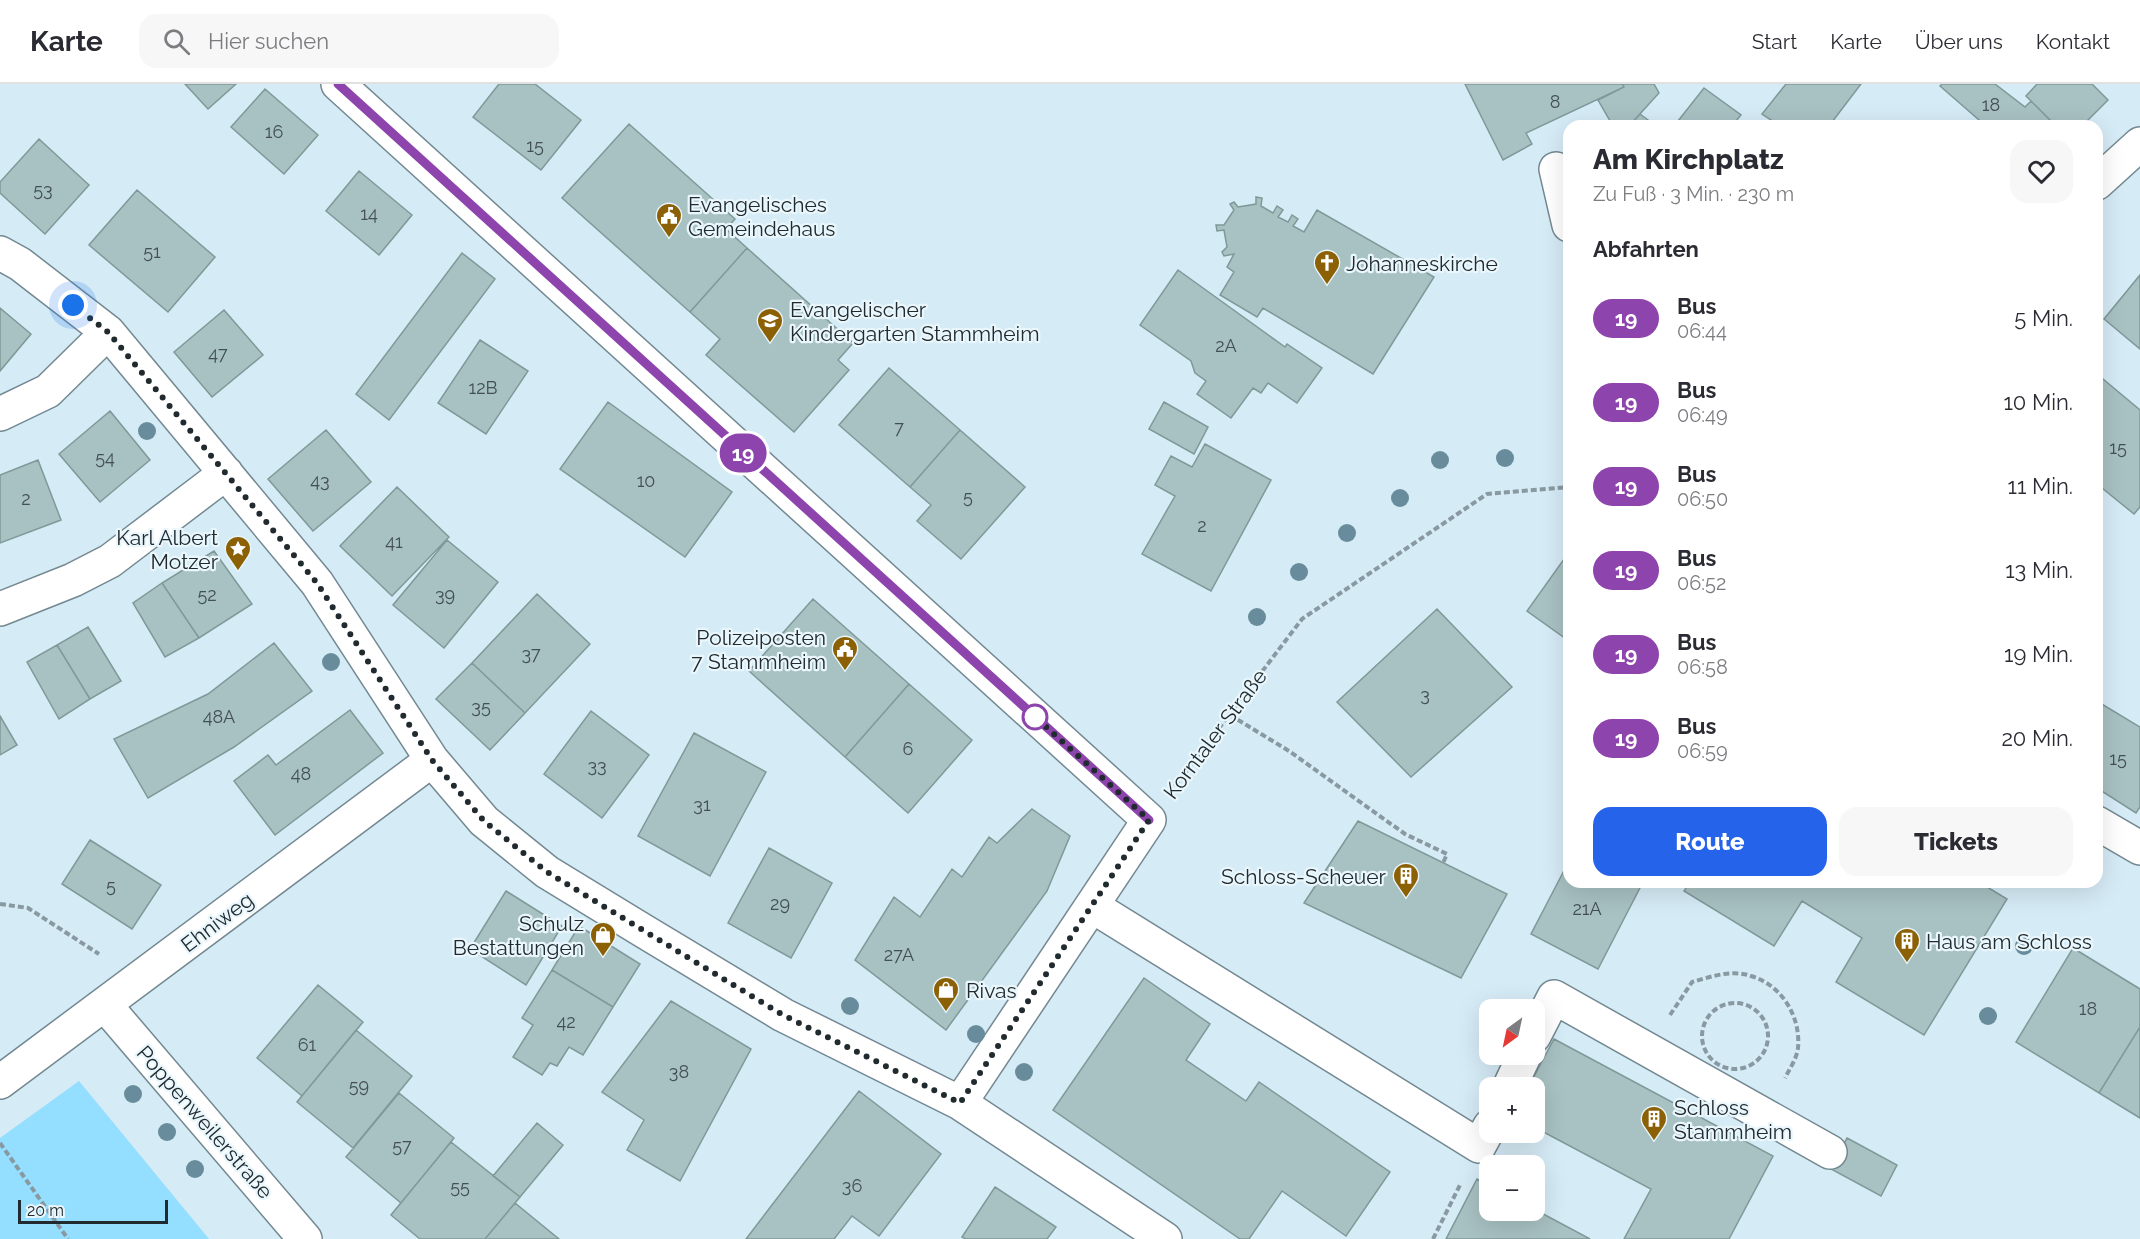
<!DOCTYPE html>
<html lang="de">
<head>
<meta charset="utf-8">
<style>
	body { margin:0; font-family:Raleway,sans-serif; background:#f7f7f7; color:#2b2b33; height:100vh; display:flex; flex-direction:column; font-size:22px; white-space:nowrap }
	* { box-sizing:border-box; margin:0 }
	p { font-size:20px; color:#7c7c81 }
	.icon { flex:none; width:33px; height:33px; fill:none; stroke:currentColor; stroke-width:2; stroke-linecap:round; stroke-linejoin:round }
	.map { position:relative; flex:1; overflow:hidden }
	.side { position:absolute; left:1563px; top:36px; width:540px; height:768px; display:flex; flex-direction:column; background:#fff; border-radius:18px; box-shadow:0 6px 24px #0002 }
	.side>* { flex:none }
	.badge { padding:0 12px; border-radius:20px; font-size:21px; line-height:39px }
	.needle { width:39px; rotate:213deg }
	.buttons { position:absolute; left:1479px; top:915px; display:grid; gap:12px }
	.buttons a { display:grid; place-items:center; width:66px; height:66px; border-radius:12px; background:#fff; box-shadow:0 6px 24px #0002; font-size:30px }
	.scale { position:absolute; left:18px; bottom:15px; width:150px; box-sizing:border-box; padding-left:6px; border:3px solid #212a2e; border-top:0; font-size:16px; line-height:21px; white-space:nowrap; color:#212a2e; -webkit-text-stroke:4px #e9f7fd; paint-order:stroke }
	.you { position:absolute; width:30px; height:30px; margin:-15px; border:4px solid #fff; border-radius:50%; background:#1a73e8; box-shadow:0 0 0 9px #1a73e833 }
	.map>.badge { position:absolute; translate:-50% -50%; box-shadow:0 0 0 3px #fff }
	h2 { padding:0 30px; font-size:22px; line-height:54px }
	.round { display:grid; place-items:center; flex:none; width:63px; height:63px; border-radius:18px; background:#f7f7f7 }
	.headline { display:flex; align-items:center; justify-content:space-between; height:102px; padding:0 30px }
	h1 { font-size:28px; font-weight:800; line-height:45px }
	.primary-button { display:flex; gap:12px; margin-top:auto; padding:12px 30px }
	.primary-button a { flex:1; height:69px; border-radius:18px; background:#2563eb; color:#fff; font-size:24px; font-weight:800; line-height:69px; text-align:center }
	.primary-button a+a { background:#f7f7f7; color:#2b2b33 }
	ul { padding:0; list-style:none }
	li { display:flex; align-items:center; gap:18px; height:84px; padding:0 30px }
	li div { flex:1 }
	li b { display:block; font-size:22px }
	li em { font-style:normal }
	li .badge { min-width:66px; font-weight:700; text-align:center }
	header { display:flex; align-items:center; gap:36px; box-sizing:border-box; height:84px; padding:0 30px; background:#fff; border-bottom:2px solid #e1e1e2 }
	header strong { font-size:28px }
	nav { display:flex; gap:33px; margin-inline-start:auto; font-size:21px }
	.search { width:420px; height:54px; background:#f7f7f7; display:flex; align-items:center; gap:15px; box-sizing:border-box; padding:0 21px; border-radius:18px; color:#7c7c81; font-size:22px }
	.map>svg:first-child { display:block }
</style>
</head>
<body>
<header>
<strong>Karte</strong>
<div class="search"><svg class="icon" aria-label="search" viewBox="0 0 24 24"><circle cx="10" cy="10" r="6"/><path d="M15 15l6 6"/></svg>Hier suchen</div>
<nav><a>Start</a><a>Karte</a><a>Über uns</a><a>Kontakt</a></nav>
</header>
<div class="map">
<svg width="2140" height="1155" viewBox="0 0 2140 1155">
	<rect width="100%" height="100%" fill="#d5ebf6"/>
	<!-- green -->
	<path fill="#94deff" d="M79,997l130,158h-209v-101z"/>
	<!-- building -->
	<path fill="#a8c1c2" stroke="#7f9898" stroke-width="1.5" d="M185,0h51l-28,25z
		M499,0h36l46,36 -40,50 -68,-53z
		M1465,0h157l2,3 -98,46 6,11 -29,16z
		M1622,0h32l5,9 -30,33h-16l-15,-26 26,-13z
		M1786,0h75l-32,42h-49l-18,-12z
		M1942,0h53l30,23 6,-6 25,25h-70l-46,-40z
		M2037,0h55l16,16 -26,26h-26l-30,-30z
		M1704,4l37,27 -9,11h-58z
		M265,5l53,46 -34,39 -53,-47z
		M1640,30l16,12h-27z
		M629,40l106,95 -9,10 21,19 -57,64 -128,-114z
		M39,55l50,46 -44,49 -45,-41v-11z
		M359,87l53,44 -33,40 -53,-44z
		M137,106l78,67 -47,55 -79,-67z
		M1256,113l6,1 -1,8 12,7 4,-7 6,4 -5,7 10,5 4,-7 6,4 -5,7 11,6 13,-22 117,67 -61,97 -110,-66 -6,9 -37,-22 14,-23 -7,-5 7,-13 -10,2 -2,-4 5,-5 -3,-17 -7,1 -1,-6h8l10,-15 -4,-6 4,-2 4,5 18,-3z
		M747,164l106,95 -15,17 11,10 -55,62 -88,-77 14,-16 -30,-27z
		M462,169l33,26 -106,141 -33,-26z
		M1178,186l107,77 2,-3 35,24 -25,35 -29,-20 -7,10 -8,-5 -22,30 -34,-24 9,-13 -11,-8 -4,-12 -51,-36z
		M2140,191v74l-36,-30z
		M0,224l31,26 -31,37z
		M224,226l39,45 -51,42 -38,-45z
		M480,256l48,31 -42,63 -48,-31z
		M889,284l71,62 -50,57 -71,-62z
		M2097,290l43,36v97l-6,7 -37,-30z
		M608,318l124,90 -47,65 -125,-88z
		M1164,318l44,25 -14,27 -45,-25z
		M110,327l40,49 -50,42 -41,-48z
		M326,346l45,52 -58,49 -45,-52z
		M960,346l65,57 -64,72 -44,-38 14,-16 -21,-18z
		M1205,360l66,36 -60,111 -69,-37 33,-58 -20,-11 16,-29 21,11z
		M38,376l23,60 -61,23v-68z
		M397,403l52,50 -57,59 -52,-50z
		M447,456l51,42 -54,66 -51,-43z
		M214,467l38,53 -53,34 -37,-55z
		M1569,468v89l-42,-30z
		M162,499l37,55 -34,19 -32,-54z
		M537,510l53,50 -65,69 -53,-50z
		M813,515l96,85 -64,73 -96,-86z
		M1437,525l75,78 -101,90 -74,-75z
		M88,543l33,54 -31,18 -33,-54z
		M274,559l38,48 -78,56 -86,51 -34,-59 94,-45z
		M57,561l33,54 -31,20 -32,-57z
		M472,579l53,50 -35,37 -54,-51z
		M909,600l63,56 -64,73 -63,-56z
		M2100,619l40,24v80l-4,6 -39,-25v-80z
		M350,626l33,43 -108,82 -41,-54 34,-26 8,10z
		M591,627l58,44 -47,63 -58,-44z
		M0,632l17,29 -17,10z
		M694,649l72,39 -56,104 -72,-40z
		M1032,725l38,27 -23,55 -101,139 -91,-70 39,-63 26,20 32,-48 10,8 27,-40 8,6z
		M1358,737l149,73 -46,84 -157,-75z
		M90,756l71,45 -29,44 -70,-45z
		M769,764l63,35 -41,75 -63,-35z
		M1569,777v21h74l-45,87 -67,-35z
		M1690,798h289l28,17 -83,136 -88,-53 26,-44 -60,-37 -28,45 -90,-55z
		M506,807l56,35 -36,59 -56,-36z
		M579,842l61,38 -27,43 -61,-37z
		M2073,864l67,41v38l-41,66 -83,-51z
		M552,886l61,37 -30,48 -14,-8 -12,19 -7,-3 -8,12 -29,-18 20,-32 -11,-7z
		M1144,894l66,46 -24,36 60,41 13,-19 131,90 -44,64 -64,-45 -33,48h-9l-187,-129z
		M318,901l45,37 -61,74 -45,-38z
		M671,917l80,48 -71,132 -53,-31 17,-30 -42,-28z
		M2140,943v91l-41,-25z
		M356,946l56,46 -59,72 -56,-46z
		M1554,955l219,117 -44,83h-105l27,-50 -117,-62v-39h-6z
		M859,1007l82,63 -62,82 -27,-20 -18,23h-88z
		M399,1009l55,45 -53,65 -55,-46z
		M537,1039l26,22 -43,52 -27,-21z
		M1847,1054l50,27 -16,31 -50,-27z
		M451,1058l69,55 -35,42h-65l-29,-24z
		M1477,1095l13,6v25l44,-1 56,30h-144z
		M995,1103l61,40 -9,12h-81l-4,-2z
		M515,1119l44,36h-74z"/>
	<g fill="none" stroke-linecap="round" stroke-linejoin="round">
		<defs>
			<path id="minor" d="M338,0l811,736 -189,283
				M1556,85l13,56
				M2097,99l43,-39
				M0,169l20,11 88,68 209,251 115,177 52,61 63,51 95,58 141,85 177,88 205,136
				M0,330l48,-23 60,-59
				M0,525l73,-29 37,-19 116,-88
				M2097,739l43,25
				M1092,822l387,240 11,-20
				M105,921l200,234
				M1534,952l20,-39 276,155
				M0,998l432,-322
				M1509,1004l16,-34"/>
		</defs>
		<!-- minor casing -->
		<use href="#minor" stroke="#738891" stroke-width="36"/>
		<!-- path -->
		<path stroke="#8999a1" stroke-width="4" stroke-dasharray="6 3" stroke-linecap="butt" d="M1230,631l59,36 116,83 42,20 -4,9
			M1175,702l127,-167 185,-125 82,-7
			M0,820l28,4 71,46
			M1702 952a33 33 0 1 1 66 0a33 33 0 1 1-66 0Z
			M1670,931l22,-33c18,-5 40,-13 59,-6 31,9 50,41 47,72 -1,10 -9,22 -13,30
			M0,1059l68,96
			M1433,1155l28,-56"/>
		<!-- minor -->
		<use href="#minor" stroke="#fff" stroke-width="33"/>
	</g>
	<!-- trees -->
	<g fill="#688c9b">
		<circle cx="147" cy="347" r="9"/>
		<circle cx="1505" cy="374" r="9"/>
		<circle cx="1440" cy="376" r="9"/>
		<circle cx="1400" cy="414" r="9"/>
		<circle cx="1347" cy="449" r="9"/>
		<circle cx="1299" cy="488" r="9"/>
		<circle cx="1257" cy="533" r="9"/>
		<circle cx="331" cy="578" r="9"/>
		<circle cx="2024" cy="862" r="9"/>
		<circle cx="850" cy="922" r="9"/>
		<circle cx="1988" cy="932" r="9"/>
		<circle cx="976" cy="950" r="9"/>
		<circle cx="1024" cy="988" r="9"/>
		<circle cx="133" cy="1010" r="9"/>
		<circle cx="167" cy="1048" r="9"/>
		<circle cx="195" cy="1085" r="9"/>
	</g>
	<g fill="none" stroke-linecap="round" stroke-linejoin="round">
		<defs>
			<path id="line" d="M338,0l811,736"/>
		</defs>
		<!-- line casing -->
		<use href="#line" stroke="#fff" stroke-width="14"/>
		<!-- line -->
		<use href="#line" stroke="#8e44ad" stroke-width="9"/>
		<!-- walk -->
		<path stroke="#212a2e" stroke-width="6" stroke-dasharray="0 10.8" d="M73,221l35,27 209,251 115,177 52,61 63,51 236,143 177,88 189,-283 -114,-103"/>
	</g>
	<!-- icons -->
	<defs>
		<symbol id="civic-pin" viewBox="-11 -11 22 30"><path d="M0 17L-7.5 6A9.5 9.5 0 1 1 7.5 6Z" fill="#8c6105" stroke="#e9f7fd"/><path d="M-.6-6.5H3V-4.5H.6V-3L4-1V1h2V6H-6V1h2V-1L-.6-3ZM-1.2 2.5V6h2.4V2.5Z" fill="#fff"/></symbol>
		<symbol id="church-pin" viewBox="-11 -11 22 30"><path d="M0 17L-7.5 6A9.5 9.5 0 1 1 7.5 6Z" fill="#8c6105" stroke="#e9f7fd"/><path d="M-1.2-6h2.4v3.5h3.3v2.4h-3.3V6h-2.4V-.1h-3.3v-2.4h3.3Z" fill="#fff"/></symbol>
		<symbol id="school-pin" viewBox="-11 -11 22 30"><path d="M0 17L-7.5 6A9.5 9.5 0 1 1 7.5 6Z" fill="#8c6105" stroke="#e9f7fd"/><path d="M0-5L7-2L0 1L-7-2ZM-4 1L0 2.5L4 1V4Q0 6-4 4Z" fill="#fff"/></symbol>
		<symbol id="sight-pin" viewBox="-11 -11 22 30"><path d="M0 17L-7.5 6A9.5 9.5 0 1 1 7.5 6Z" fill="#8c6105" stroke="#e9f7fd"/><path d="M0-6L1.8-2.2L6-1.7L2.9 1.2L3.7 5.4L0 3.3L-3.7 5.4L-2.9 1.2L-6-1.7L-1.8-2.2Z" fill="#fff"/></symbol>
		<symbol id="building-pin" viewBox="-11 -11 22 30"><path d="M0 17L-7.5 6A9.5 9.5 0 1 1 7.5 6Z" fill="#8c6105" stroke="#e9f7fd"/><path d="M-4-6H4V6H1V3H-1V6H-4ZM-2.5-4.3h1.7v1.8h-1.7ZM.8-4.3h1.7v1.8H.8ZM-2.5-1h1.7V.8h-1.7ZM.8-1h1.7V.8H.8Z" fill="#fff"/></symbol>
		<symbol id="shop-pin" viewBox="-11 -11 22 30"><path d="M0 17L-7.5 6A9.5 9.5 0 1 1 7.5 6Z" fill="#8c6105" stroke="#e9f7fd"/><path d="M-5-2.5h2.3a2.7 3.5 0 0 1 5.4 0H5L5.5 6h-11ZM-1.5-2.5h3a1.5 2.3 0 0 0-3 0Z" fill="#fff"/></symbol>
	</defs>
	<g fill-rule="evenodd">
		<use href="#civic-pin" x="654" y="117" width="30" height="40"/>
		<use href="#church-pin" x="1312" y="164" width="30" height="40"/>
		<use href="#school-pin" x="755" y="222" width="30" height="40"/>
		<use href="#sight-pin" x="223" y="450" width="30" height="40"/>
		<use href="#civic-pin" x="830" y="550" width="30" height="40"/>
		<use href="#building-pin" x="1391" y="777" width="30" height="40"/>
		<use href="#shop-pin" x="588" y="836" width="30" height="40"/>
		<use href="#building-pin" x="1892" y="842" width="30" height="40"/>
		<use href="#shop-pin" x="931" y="891" width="30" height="40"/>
		<use href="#building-pin" x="1639" y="1020" width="30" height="40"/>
	</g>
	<!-- markers -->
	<circle fill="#fff" stroke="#8e44ad" stroke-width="3" cx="1035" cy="633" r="12"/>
	<g text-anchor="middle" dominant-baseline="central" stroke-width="4.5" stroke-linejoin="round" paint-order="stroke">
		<!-- number labels -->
		<g font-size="18" fill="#435053">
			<text x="1555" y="17">8</text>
			<text x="1991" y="20">18</text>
			<text x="274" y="47">16</text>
			<text x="535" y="61">15</text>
			<text x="43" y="105">53</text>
			<text x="369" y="129">14</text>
			<text x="152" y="167">51</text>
			<text x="1226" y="261">2A</text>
			<text x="218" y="269">47</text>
			<text x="483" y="303">12B</text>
			<text x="899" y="343">7</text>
			<text x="2118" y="363">15</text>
			<text x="105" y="373">54</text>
			<text x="320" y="396">43</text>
			<text x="646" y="396">10</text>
			<text x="968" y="412">5</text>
			<text x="26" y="414">2</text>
			<text x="1202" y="441">2</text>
			<text x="394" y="457">41</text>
			<text x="207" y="510">52</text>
			<text x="445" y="510">39</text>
			<text x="531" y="569">37</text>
			<text x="1425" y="610">3</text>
			<text x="481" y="622">35</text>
			<text x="219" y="632">48A</text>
			<text x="908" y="664">6</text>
			<text x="2118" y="674">15</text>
			<text x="597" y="681">33</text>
			<text x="301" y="689">48</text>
			<text x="702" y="720">31</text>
			<text x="111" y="801">5</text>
			<text x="780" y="819">29</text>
			<text x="1587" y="824">21A</text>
			<text x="899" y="870">27A</text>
			<text x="2088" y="924">18</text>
			<text x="566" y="937">42</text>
			<text x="307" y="960">61</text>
			<text x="679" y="987">38</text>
			<text x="359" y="1001">59</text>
			<text x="402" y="1061">57</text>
			<text x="852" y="1101">36</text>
			<text x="460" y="1102">55</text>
		</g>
		<!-- poi labels -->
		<g font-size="21" fill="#212a2e" stroke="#e9f7fd" text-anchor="start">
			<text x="688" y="120">Evangelisches<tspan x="688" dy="24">Gemeindehaus</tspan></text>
			<text x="1346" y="179">Johanneskirche</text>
			<text x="790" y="225">Evangelischer<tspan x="790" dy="24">Kindergarten Stammheim</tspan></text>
			<text x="218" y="453" text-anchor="end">Karl Albert<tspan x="218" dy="24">Motzer</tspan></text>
			<text x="826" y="553" text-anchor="end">Polizeiposten<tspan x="826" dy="24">7 Stammheim</tspan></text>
			<text x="1386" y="792" text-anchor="end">Schloss-Scheuer</text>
			<text x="584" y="839" text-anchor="end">Schulz<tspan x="584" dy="24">Bestattungen</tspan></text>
			<text x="1926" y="857">Haus am Schloss</text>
			<text x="966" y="906">Rivas</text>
			<text x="1674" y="1023">Schloss<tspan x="1674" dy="24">Stammheim</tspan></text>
		</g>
		<!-- street labels -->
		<g font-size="21" fill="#212a2e" stroke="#e9f7fd">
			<text transform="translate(1215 650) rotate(-53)">Korntaler Straße</text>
			<text transform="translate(217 838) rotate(-37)">Ehniweg</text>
			<text transform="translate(205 1038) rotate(49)">Poppenweilerstraße</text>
		</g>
	</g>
</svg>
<div class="buttons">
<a><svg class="needle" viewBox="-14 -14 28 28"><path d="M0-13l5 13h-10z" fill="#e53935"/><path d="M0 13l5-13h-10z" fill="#7c7c81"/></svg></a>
<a>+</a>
<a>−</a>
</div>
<div class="scale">20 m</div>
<div class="you" style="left:73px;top:221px"></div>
<b class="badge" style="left:743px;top:369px;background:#8e44ad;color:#fff">19</b>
<section class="side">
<div class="headline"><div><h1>Am Kirchplatz</h1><p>Zu Fuß · 3 Min. · 230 m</p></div><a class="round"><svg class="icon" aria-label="heart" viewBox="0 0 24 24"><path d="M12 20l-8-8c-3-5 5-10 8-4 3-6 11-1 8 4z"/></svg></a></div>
<h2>Abfahrten</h2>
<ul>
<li><span class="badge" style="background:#8e44ad;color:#fff">19</span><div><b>Bus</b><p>06:44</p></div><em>5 Min.</em></li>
<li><span class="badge" style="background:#8e44ad;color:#fff">19</span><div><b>Bus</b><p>06:49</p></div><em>10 Min.</em></li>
<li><span class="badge" style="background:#8e44ad;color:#fff">19</span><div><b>Bus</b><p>06:50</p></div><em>11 Min.</em></li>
<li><span class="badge" style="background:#8e44ad;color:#fff">19</span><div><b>Bus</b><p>06:52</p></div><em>13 Min.</em></li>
<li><span class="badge" style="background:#8e44ad;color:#fff">19</span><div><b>Bus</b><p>06:58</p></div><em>19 Min.</em></li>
<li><span class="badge" style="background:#8e44ad;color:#fff">19</span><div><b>Bus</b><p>06:59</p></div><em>20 Min.</em></li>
</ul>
<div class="primary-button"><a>Route</a><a>Tickets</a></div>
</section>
</div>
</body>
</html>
